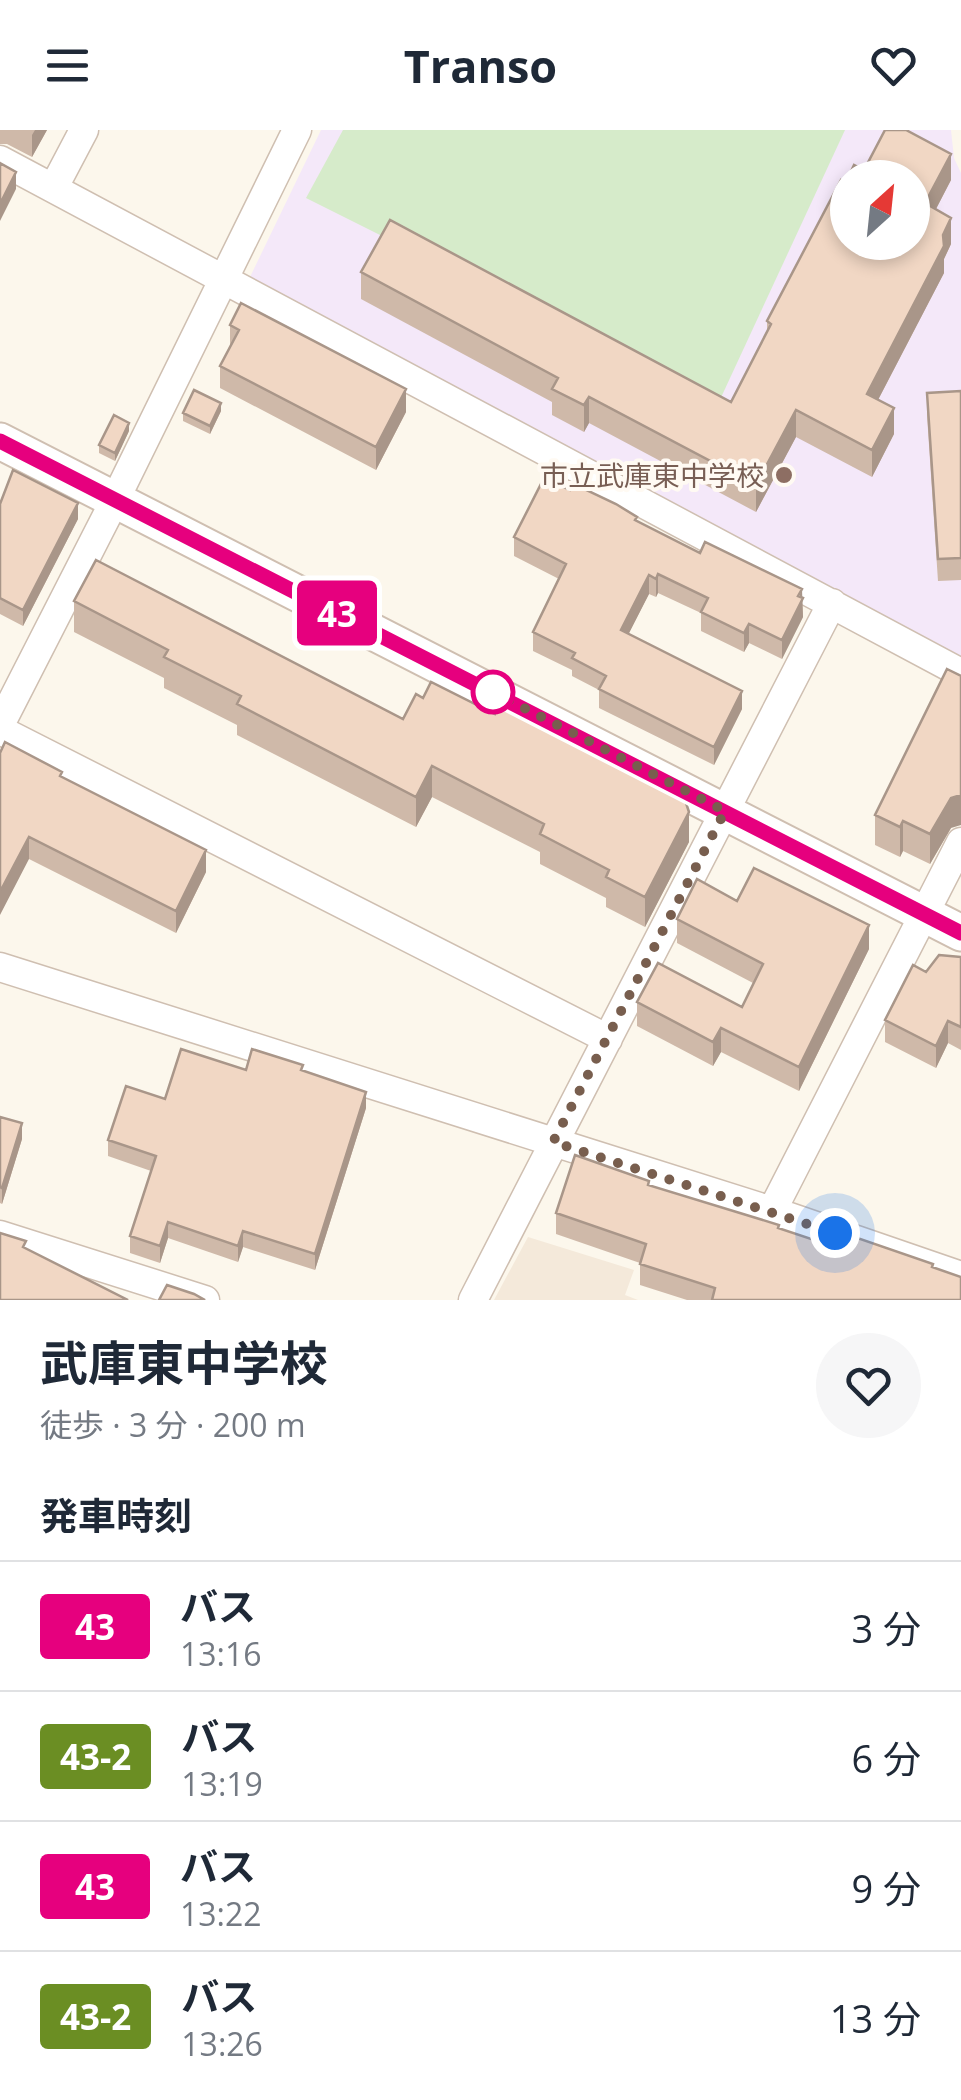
<!DOCTYPE html>
<html lang="ja">
<head>
<meta charset="utf-8">
<style>
	body { margin:0; font-family:"Open Sans","Noto Sans JP",sans-serif; background:#f6f6f7; color:#1f2937; height:100vh; display:flex; flex-direction:column; font-size:38px; white-space:nowrap }
	* { box-sizing:border-box; margin:0 }
	p { font-size:32px; color:#747a83 }
	.icon { flex:none; width:55px; height:55px; fill:none; stroke:currentColor; stroke-width:2; stroke-linecap:round; stroke-linejoin:round }
	.map { position:relative; height:1170px; overflow:hidden }
	.sheet { display:flex; flex-direction:column; background:#fff; flex:1 }
	.sheet>* { flex:none }
	.badge { padding:0 20px; border-radius:8px; font-size:35px; line-height:65px }
	.needle { width:65px; rotate:27deg }
	.fabs { position:absolute; left:830px; top:30px; display:grid; gap:20px }
	.fabs a { display:grid; place-items:center; width:100px; height:100px; border-radius:50%; background:#fff; box-shadow:0 5px 15px #0003; font-size:50px }
	.you { position:absolute; width:50px; height:50px; margin:-25px; border:8px solid #fff; border-radius:50%; background:#1a73e8; box-shadow:0 0 0 15px #1a73e833 }
	.map>.badge { position:absolute; translate:-50% -50%; box-shadow:0 0 0 5px #fff }
	h2 { padding:0 40px; font-size:38px; line-height:90px }
	.round { display:grid; place-items:center; flex:none; width:105px; height:105px; border-radius:52px; background:#f6f6f7 }
	.overview { display:flex; align-items:center; justify-content:space-between; height:170px; padding:0 40px }
	h1 { font-size:48px; font-weight:700; line-height:75px }
	ul { padding:0; list-style:none }
	li { display:flex; align-items:center; gap:30px; height:130px; padding:0 40px; border-top:2px solid #e0e1e3 }
	li div { flex:1 }
	li b { display:block; font-size:38px }
	li em { font-style:normal }
	li .badge { min-width:110px; font-weight:700; text-align:center }
	header { display:flex; justify-content:space-between; align-items:center; height:130px; padding:0 40px; background:#fff; font-size:45px; font-weight:700 }
	.map>svg:first-child { display:block }
</style>
</head>
<body>
<header><svg class="icon" aria-label="menu" viewBox="0 0 24 24"><path d="M4 6h16M4 12h16M4 18h16"/></svg>Transo<svg class="icon" aria-label="heart" viewBox="0 0 24 24"><path d="M12 20l-8-8c-3-5 5-10 8-4 3-6 11-1 8 4z"/></svg></header>
<div class="map">
<svg width="961" height="1170" viewBox="0 0 961 1170">
	<rect width="100%" height="100%" fill="#fcf7ec"/>
	<!-- residential -->
	<path fill="#f4e9da" d="M528,1107l106,33 -9,25 13,5h-144z"/>
	<!-- education -->
	<path fill="#f4e8f9" fill-rule="evenodd" d="M321,0h630l3,28 7,15v490l-708,-377 -3,-9zM848,48h64v64h-64z"/>
	<!-- green -->
	<path fill="#d6ebca" d="M343,0h502l-127,274 -412,-206z"/>
	<g fill="none" stroke-linecap="round" stroke-linejoin="round">
		<defs>
			<path id="minor" d="M0,30l961,513
				M54,57l30,-57
				M0,595l115,-225 182,-370
				M0,600l608,309
				M0,837l772,244 189,65
				M772,1081l189,-369
				M0,1105l205,65
				M473,1170l359,-697"/>
			<path id="tertiary" d="M0,311l961,492"/>
		</defs>
		<!-- minor casing -->
		<use href="#minor" stroke="#cfbfb1" stroke-width="31"/>
		<!-- tertiary casing -->
		<use href="#tertiary" stroke="#cfbfb1" stroke-width="39"/>
		<!-- minor -->
		<use href="#minor" stroke="#fff" stroke-width="28"/>
		<!-- tertiary -->
		<use href="#tertiary" stroke="#fff" stroke-width="35"/>
	</g>
	<!-- wall -->
	<path fill="#cfb9a9" d="M0,0h47l-15,27 -25,-13h-7z
		M864,40l87,10 -15,29 15,35 -7,15v14l-66,127 16,34 -22,43 -76,-40 -40,75 -167,-89 -5,9 -32,-17v-13l-191,-103v-27l370,130 36,-69v-12l78,-139z
		M230,195l176,87 -30,58 -156,-82v-22l10,-18z
		M961,261v189l-23,1 -11,-166v-22z
		M221,281l-11,23 -27,-13v-8z
		M129,301l-14,30 -16,-8v-8z
		M0,374l78,15 -55,107 -23,-12z
		M637,391l63,32 102,45 1,19 -21,42 -33,-16 -5,9 -43,-21v-18l-43,-20 -2,4 -7,-3 -21,40 114,75 -28,56 -115,-57v-18l-27,-14v-6l-39,-19v-19l26,-53 -45,-23v-19z
		M74,471l329,118 286,123 -44,85 -39,-20v-9l-66,-34v-12l-108,-55 -16,30 -179,-92v-10l-73,-37v-10l-90,-46z
		M0,623l62,24 144,95 -30,61 -147,-74z
		M875,685l76,13 -21,36 -27,-13 -3,6 -25,-12z
		M737,771l132,48 -70,142 -78,-39 -8,14 -76,-40v-24l105,5 11,-24 -76,-40v-24z
		M961,827v93l-13,-7 -12,25 -51,-26v-22l41,-48z
		M246,940l57,1 63,37 -51,162 -72,-23 -5,15 -70,-24 -8,25 -30,-10v-17l21,-65 -43,-15v-16l57,-41z
		M0,987l22,22 -20,65 -2,-1z
		M649,1056l192,63 92,19 28,32h-274l-47,-15v-22l-84,-29v-21z"/>
	<!-- shaded-wall -->
	<path fill="#a99689" d="M35,0h12l-15,27v-22z
		M951,24v26l-26,50v-27z
		M16,42v17l-16,32v-17z
		M951,88v26l-7,15v14l-77,148v-27z
		M406,259v23l-30,58v-23z
		M589,267v26l-5,9v-27z
		M221,273v8l-11,23v-8z
		M894,278v26l-22,43v-27z
		M796,280v27l-40,75v-27z
		M129,293v8l-14,30v-8z
		M78,373v16l-55,107v-16z
		M658,444v19l-2,4v-18z
		M649,445v19l-28,55v-19z
		M802,459l1,28 -21,42v-19z
		M749,494v19l-5,9v-19z
		M742,561v18l-28,56v-18z
		M432,636v31l-16,30v-30z
		M961,665v30l-10,3 -21,36v-30l21,-36z
		M689,682v30l-44,85v-30z
		M903,691v30l-3,6v-30z
		M29,707v22l-29,56v-23z
		M206,720v22l-30,61v-22z
		M869,795v24l-70,142v-24z
		M948,891v22l-12,25v-22z
		M721,898v24l-8,14v-24z
		M366,962v16l-51,162v-16z
		M22,993v16l-20,65v-16z
		M168,1092v16l-8,25v-17z
		M243,1101v16l-5,15v-16z"/>
	<!-- building -->
	<path fill="#f1d7c4" stroke="#a99689" stroke-width="2.5" d="M885,0h21l45,24 -26,49 26,15 -8,17 1,11 -77,148 27,14 -22,42 -76,-40 -40,75 -167,-88 -5,8 -32,-16 6,-11 -197,-106 29,-52 341,182 40,-78 -4,-3 74,-141 4,2 3,-4v64h64v-64h-64l6,-13 10,5z
		M0,33l16,9 -16,32z
		M241,173l165,86 -30,58 -156,-81 19,-36 -9,-5z
		M194,260l27,13 -11,23 -27,-13z
		M961,261v167l-23,1 -11,-166z
		M114,285l15,8 -14,30 -16,-8z
		M13,340l65,33 -55,107 -23,-12v-94z
		M544,348l26,12 4,-6 42,20 21,13 -2,3 65,33 5,-11 97,47 -4,7 5,2 -21,42 -33,-16 -5,9 -43,-21 7,-14 -50,-24 -2,5 -7,-4 -28,55 121,61 -28,56 -115,-58 7,-13 -34,-18 3,-5 -42,-21 33,-68 -52,-27z
		M96,430l307,159 13,-25 7,4 8,-16 64,32 5,-10 185,96 4,12 -44,85 -39,-20 3,-7 -69,-36 4,-10 -112,-58 -16,31 -179,-93 4,-8 -77,-39 4,-7 -94,-49z
		M947,539l14,7v119l-10,3 -21,36 -27,-13 -3,6 -25,-12z
		M5,612l57,30 -2,4 146,74 -30,61 -147,-74 -29,55v-139z
		M754,738l115,57 -70,142 -78,-39 -8,14 -76,-40 21,-39 84,44 21,-43 -86,-45 20,-40 40,22z
		M939,825l22,2v70l-13,-6 -12,25 -51,-26 28,-55 13,7z
		M181,919l65,21 6,-21 51,16 -2,5 65,22 -51,162 -72,-23 -5,15 -70,-24 -8,24 -30,-10 26,-80 -48,-16 18,-54 39,13z
		M0,987l22,6 -20,65 -2,-1z
		M575,1025l74,26 -1,4 131,40 -1,3 63,21 5,-15 87,30 -1,3 29,10v23h-249l3,-12 -75,-24 6,-20 -90,-31z
		M0,1103l26,8 -3,6 105,53h-128z
		M167,1155l27,9 11,6h-46z"/>
	<g fill="none" stroke-linecap="round" stroke-linejoin="round">
		<defs>
			<path id="line" d="M0,311l961,492"/>
		</defs>
		<!-- line casing -->
		<use href="#line" stroke="#fff" stroke-width="22"/>
		<!-- line -->
		<use href="#line" stroke="#e6007e" stroke-width="15"/>
		<!-- walk -->
		<path stroke="#785e4e" stroke-width="10" stroke-dasharray="0 18" d="M493,562l232,119 -172,331 282,91"/>
	</g>
	<!-- markers -->
	<circle fill="#8d6e63" stroke="#fffaf3" stroke-width="4" cx="784" cy="345" r="10"/>
	<circle fill="#fff" stroke="#e6007e" stroke-width="5" cx="493" cy="562" r="20"/>
	<g text-anchor="middle" dominant-baseline="central" stroke-width="8" stroke-linejoin="round" paint-order="stroke">
		<!-- education labels -->
		<g font-size="28" fill="#785e54" stroke="#fffaf3" text-anchor="end">
			<text x="764" y="345">市立武庫東中学校</text>
		</g>
	</g>
</svg>
<div class="fabs">
<a><svg class="needle" viewBox="-14 -14 28 28"><path d="M0-13l5 13h-10z" fill="#e53935"/><path d="M0 13l5-13h-10z" fill="#747a83"/></svg></a>
</div>
<div class="you" style="left:835px;top:1103px"></div>
<b class="badge" style="left:337px;top:483px;background:#e6007e;color:#fff">43</b>
</div>
<section class="sheet">
<div class="overview"><div><h1>武庫東中学校</h1><p>徒歩 · 3 分 · 200 m</p></div><a class="round"><svg class="icon" aria-label="heart" viewBox="0 0 24 24"><path d="M12 20l-8-8c-3-5 5-10 8-4 3-6 11-1 8 4z"/></svg></a></div>
<h2>発車時刻</h2>
<ul>
<li><span class="badge" style="background:#e6007e;color:#fff">43</span><div><b>バス</b><p>13:16</p></div><em>3 分</em></li>
<li><span class="badge" style="background:#6b8e23;color:#fff">43-2</span><div><b>バス</b><p>13:19</p></div><em>6 分</em></li>
<li><span class="badge" style="background:#e6007e;color:#fff">43</span><div><b>バス</b><p>13:22</p></div><em>9 分</em></li>
<li><span class="badge" style="background:#6b8e23;color:#fff">43-2</span><div><b>バス</b><p>13:26</p></div><em>13 分</em></li>
</ul>
</section>
</body>
</html>
